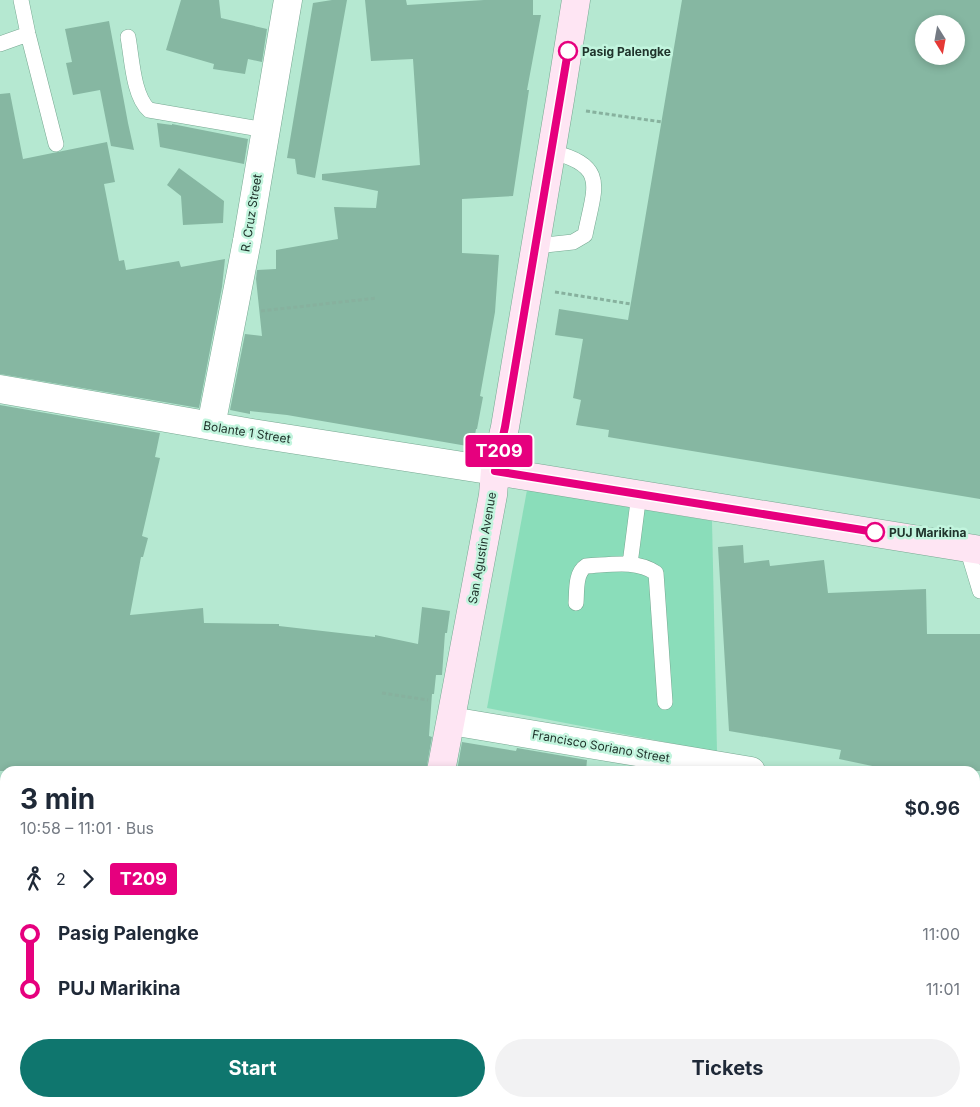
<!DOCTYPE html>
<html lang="en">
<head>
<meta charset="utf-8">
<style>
	body { margin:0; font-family:Inter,sans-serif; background:#f2f2f3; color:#1f2937; height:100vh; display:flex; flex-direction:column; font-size:19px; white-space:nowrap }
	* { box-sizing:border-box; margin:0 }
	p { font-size:16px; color:#747a83 }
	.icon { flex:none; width:28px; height:28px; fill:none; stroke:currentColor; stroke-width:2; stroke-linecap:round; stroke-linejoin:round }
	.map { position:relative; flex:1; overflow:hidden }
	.details { position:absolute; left:0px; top:766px; width:980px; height:341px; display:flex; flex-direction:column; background:#fff; border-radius:15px 15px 0 0; box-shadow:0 2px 8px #0003 }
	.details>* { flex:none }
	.badge { padding:0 10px; border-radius:4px; font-size:18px; line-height:32px }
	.needle { width:32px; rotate:169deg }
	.buttons { position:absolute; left:915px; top:15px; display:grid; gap:10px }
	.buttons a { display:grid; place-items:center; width:50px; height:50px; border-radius:50%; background:#fff; box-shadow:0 2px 8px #0003; font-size:25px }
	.map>.badge { position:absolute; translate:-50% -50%; box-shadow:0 0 0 2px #fff }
	.legs { display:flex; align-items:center; gap:8px; height:55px; padding:0 20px; font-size:16px }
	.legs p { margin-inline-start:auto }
	.overview { display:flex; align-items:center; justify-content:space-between; height:85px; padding:0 20px }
	h1 { font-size:28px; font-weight:700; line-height:38px }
	.cta { display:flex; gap:10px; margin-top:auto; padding:10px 20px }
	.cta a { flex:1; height:58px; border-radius:30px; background:#0f766e; color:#fff; font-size:20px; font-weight:700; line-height:58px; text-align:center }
	.cta a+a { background:#f2f2f3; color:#1f2937 }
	ul { padding:0 20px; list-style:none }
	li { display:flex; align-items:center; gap:18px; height:55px; font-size:19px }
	li i { display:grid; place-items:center; width:8px; height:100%; margin:0 6px; background:currentColor }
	li i::after { content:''; width:12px; height:12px; margin:-6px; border:4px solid; border-radius:50%; background:#fff }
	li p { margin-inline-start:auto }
	li:first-child i { background:linear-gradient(#0000 50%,currentColor 0) }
	li:last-child i { background:linear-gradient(currentColor 50%,#0000 0) }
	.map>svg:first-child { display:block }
</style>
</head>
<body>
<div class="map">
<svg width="980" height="1107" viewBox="0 0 980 1107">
	<rect width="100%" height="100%" fill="#b5e8d1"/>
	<!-- green -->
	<path fill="#8addba" d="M527,490l185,31 5,231 -230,-44z"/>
	<!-- building -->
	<path fill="#86b7a2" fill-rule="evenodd" d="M181,0h38l2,18 46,11 -5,33 -14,-3 -3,15 -32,-5 1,-5 -48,-14z
		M332,0h15l-32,178 -18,-4 -2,-15 -8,-1 26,-155z
		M365,0h41l1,5 77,-5h49v15h8l-14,75h2l-16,106 -51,3v54l37,2 -4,57 -15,84 3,1 -6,32h-1l-3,18 -186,-32 -37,-4v3l-20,-4 15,-76 17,2 -6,-57 1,-9 19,-1v-19l62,-11 -4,-32 42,1 2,-17 -56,-11v-6l98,-9 -7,-106 -42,2z
		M682,0h298v499l-372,-62 1,-7 -33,-5 5,-25 -8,-2 10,-59 -28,-4 4,-26 69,11zM924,24h32v32h-32z
		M109,21l19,102 6,27 -23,-4 -11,-56 -27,5 -7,-32 6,-1 -7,-33z
		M10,93l13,66 84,-17 8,40 -11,2 15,77 5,-1 2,10 53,-9 2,6 44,-8 -3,28 -23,121 -199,-34v-280z
		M157,123l15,2v-1l76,15 -4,25 -84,-17z
		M179,168l45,33 -1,22 -40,2 -2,-29 -14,-11z
		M0,405l160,28 -5,24 5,1 -18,78 6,2 -5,19h-2l-11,58 73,-7 1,15 75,1v2l96,11v-2l43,9 4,-37 28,4 -3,22h-2l-3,42h-6l-2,19h-2l-3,42 3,1 -6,34h-250l-1,-4 -22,4h-153z
		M743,545l1,18 25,-3 1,6 54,-6 4,33 98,-4 1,45h53v137h-30l-24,-4 -1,4h-29l-57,-12 2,-9 -112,-19 -11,-184z
		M462,742l54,9 1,-3 70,12 -1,11h-129z"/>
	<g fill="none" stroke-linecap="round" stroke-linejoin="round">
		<defs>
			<path id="lane" d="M21,0l7,34 28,110
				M128,37c4,21 5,59 21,73l116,20
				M0,44l28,-10
				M536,246l37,-4 12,-7c9,-47 24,-69 -33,-83
				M967,548l13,43
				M630,564l9,-70
				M576,603c1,-12 -1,-30 10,-37 23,-1 50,-7 70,7l9,129
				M100,1102l1,5"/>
			<path id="street" d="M0,389l252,44 243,38
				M211,426l36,-185 41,-241
				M451,721l300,50
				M975,809l5,1"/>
			<path id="secondary" d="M495,471l485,79
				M441,771l52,-276 2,-24 10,-44 55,-327 16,-100
				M379,1107l1,-5"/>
		</defs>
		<!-- lane casing -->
		<use href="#lane" stroke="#77a892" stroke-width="16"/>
		<!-- street casing -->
		<use href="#street" stroke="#77a892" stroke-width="29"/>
		<!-- secondary casing -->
		<use href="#secondary" stroke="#77a892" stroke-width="29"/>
		<!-- path -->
		<path stroke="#87b19e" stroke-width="3" stroke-dasharray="4 2.5" stroke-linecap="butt" d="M586,111l76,11
			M555,292l76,12
			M261,311l116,-13
			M382,693l46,7
			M0,881h5
			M0,962l5,-1"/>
		<!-- lane -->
		<use href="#lane" stroke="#fff" stroke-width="15"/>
		<!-- street -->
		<use href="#street" stroke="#fff" stroke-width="28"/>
		<!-- secondary -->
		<use href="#secondary" stroke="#fee5f3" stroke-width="28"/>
	</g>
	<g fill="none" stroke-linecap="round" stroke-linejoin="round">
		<defs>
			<path id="line-1" d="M568,51l-63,376 -10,44 380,61"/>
		</defs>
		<!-- line-1 casing -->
		<use href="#line-1" stroke="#fff" stroke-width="11"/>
		<!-- line-1 -->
		<use href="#line-1" stroke="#e6007e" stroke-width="8"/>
	</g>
	<!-- markers -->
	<g fill="#fff" stroke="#e6007e" stroke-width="2.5">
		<circle cx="568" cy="51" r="9"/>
		<circle cx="875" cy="532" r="9"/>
	</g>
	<g text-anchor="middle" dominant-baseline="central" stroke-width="5" stroke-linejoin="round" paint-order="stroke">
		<!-- stop labels -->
		<g font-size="12" font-weight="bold" fill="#20342c" stroke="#c2f5de" text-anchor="start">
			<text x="582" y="51">Pasig Palengke</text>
			<text x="889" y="532">PUJ Marikina</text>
		</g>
		<!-- street labels -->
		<g font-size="12" fill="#20342c" stroke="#c2f5de">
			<text transform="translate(251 213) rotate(-81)">R. Cruz Street</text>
			<text transform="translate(247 432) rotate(9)">Bolante 1 Street</text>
			<text transform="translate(482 548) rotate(-80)">San Agustin Avenue</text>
			<text transform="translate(601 746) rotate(10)">Francisco Soriano Street</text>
		</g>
	</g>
</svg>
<div class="buttons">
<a><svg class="needle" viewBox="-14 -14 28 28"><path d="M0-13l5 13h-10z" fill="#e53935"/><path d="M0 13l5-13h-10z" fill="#747a83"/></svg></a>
</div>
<b class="badge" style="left:499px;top:451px;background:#e6007e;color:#fff">T209</b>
<section class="details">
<div class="overview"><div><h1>3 min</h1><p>10:58 – 11:01 · Bus</p></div><b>$0.96</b></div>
<div class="legs"><svg class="icon" aria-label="walk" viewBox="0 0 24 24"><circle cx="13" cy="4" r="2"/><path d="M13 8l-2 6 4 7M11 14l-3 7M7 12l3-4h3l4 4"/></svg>2<svg class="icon" aria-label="forward" viewBox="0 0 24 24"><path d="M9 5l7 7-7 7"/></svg><b class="badge" style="background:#e6007e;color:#fff">T209</b></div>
<ul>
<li><i style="color:#e6007e"></i><b>Pasig Palengke</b><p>11:00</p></li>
<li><i style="color:#e6007e"></i><b>PUJ Marikina</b><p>11:01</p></li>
</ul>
<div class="cta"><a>Start</a><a>Tickets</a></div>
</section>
</div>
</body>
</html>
